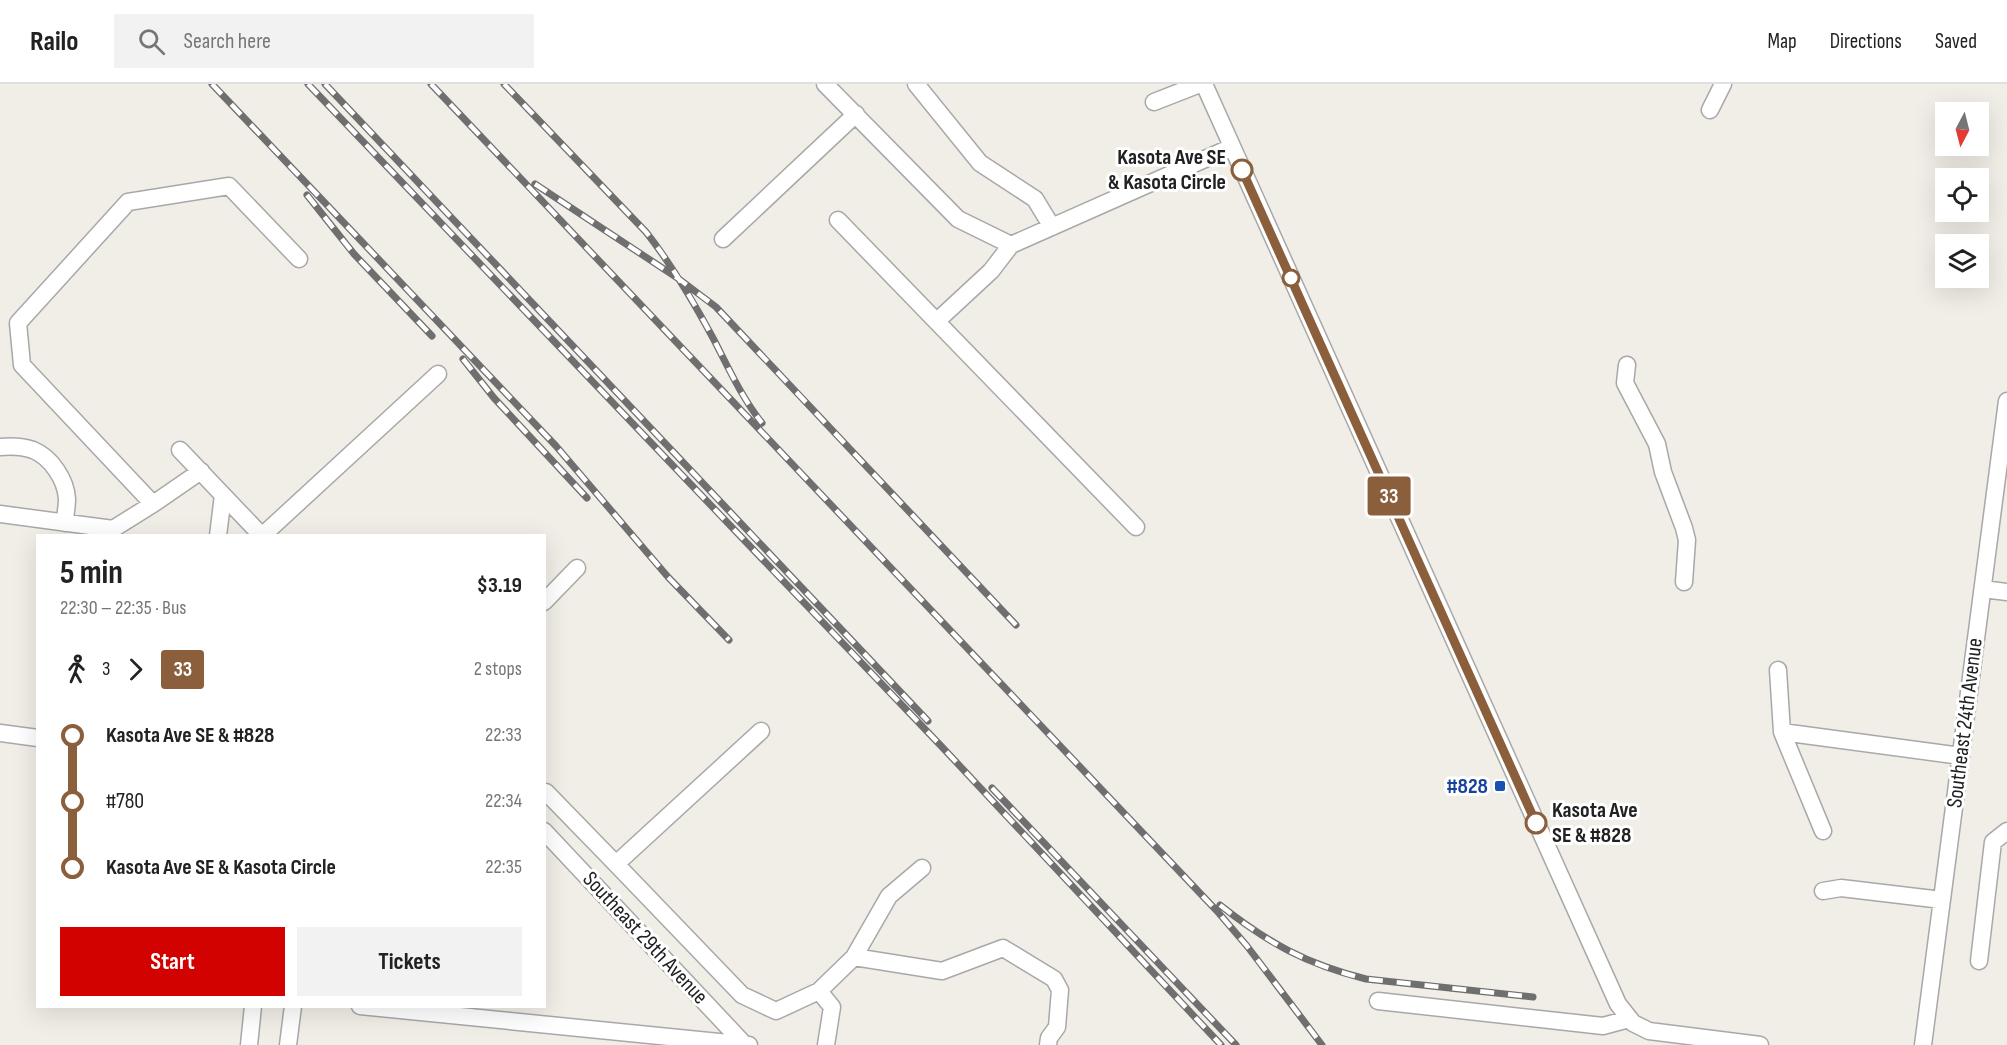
<!DOCTYPE html>
<html lang="en">
<head>
<meta charset="utf-8">
<style>
	body { margin:0; font-family:"Sofia Sans Condensed",sans-serif; background:#f2f2f2; color:#222; height:100vh; display:flex; flex-direction:column; font-size:22px; white-space:nowrap }
	* { box-sizing:border-box; margin:0 }
	p { font-size:20px; color:#767676 }
	.icon { flex:none; width:33px; height:33px; fill:none; stroke:currentColor; stroke-width:2; stroke-linecap:round; stroke-linejoin:round }
	.map { position:relative; flex:1; overflow:hidden }
	.side { position:absolute; left:36px; top:450px; width:510px; height:474px; display:flex; flex-direction:column; background:#fff; border-radius:0px; box-shadow:0 6px 24px #0002 }
	.side>* { flex:none }
	.badge { padding:0 12px; border-radius:4px; font-size:21px; line-height:39px }
	.needle { width:39px; rotate:187deg }
	.fabs { position:absolute; left:1935px; top:18px; display:grid; gap:12px }
	.fabs a { display:grid; place-items:center; width:54px; height:54px; border-radius:0px; background:#fff; box-shadow:0 6px 24px #0002; font-size:30px }
	.map>.badge { position:absolute; translate:-50% -50%; box-shadow:0 0 0 3px #fff }
	.legs { display:flex; align-items:center; gap:9px; height:66px; padding:0 24px; font-size:20px }
	.legs p { margin-inline-start:auto }
	.headline { display:flex; align-items:center; justify-content:space-between; height:102px; padding:0 24px }
	h1 { font-size:33px; font-weight:700; line-height:45px }
	.button { display:flex; gap:12px; margin-top:auto; padding:12px 24px }
	.button a { flex:1; height:69px; border-radius:0px; background:#d10200; color:#fff; font-size:24px; font-weight:700; line-height:69px; text-align:center }
	.button a+a { background:#f2f2f2; color:#222 }
	ul { padding:0 24px; list-style:none }
	li { display:flex; align-items:center; gap:21px; height:66px; font-size:22px }
	li i { display:grid; place-items:center; width:9px; height:100%; margin:0 8px; background:currentColor }
	li i::after { content:''; width:15px; height:15px; margin:-8px; border:4px solid; border-radius:50%; background:#fff }
	li p { margin-inline-start:auto }
	li:first-child i { background:linear-gradient(#0000 50%,currentColor 0) }
	li:last-child i { background:linear-gradient(currentColor 50%,#0000 0) }
	header { display:flex; align-items:center; gap:36px; box-sizing:border-box; height:84px; padding:0 30px; background:#fff; border-bottom:2px solid #e0e0e0 }
	header strong { font-size:28px }
	nav { display:flex; gap:33px; margin-inline-start:auto; font-size:21px }
	.search { width:420px; height:54px; background:#f2f2f2; display:flex; align-items:center; gap:15px; box-sizing:border-box; padding:0 21px; border-radius:0px; color:#767676; font-size:22px }
	.map>svg:first-child { display:block }
</style>
</head>
<body>
<header>
<strong>Railo</strong>
<div class="search"><svg class="icon" aria-label="search" viewBox="0 0 24 24"><circle cx="10" cy="10" r="6"/><path d="M15 15l6 6"/></svg>Search here</div>
<nav><a>Map</a><a>Directions</a><a>Saved</a></nav>
</header>
<div class="map">
<svg width="2007" height="961" viewBox="0 0 2007 961">
	<rect width="100%" height="100%" fill="#f1eee7"/>
	<g fill="none" stroke-linecap="round" stroke-linejoin="round">
		<defs>
			<path id="minor" d="M825,0l133,135 53,26
				M916,0l64,79 55,36 17,28
				M1204,0l414,920 15,19 16,8 111,14
				M1154,18l46,-18
				M1710,26l13,-26
				M838,136l298,307
				M723,155l133,-125
				M937,237l54,-50 20,-26 221,-98
				M1627,281l-2,18 32,61 6,28 21,56 3,12 -3,42
				M0,363c11,-1 22,-1 33,3 18,7 33,30 34,49 0,8 -2,16 -2,24
				M180,366l82,86
				M201,387l-48,33 -131,-139 -4,-42 110,-121 101,-16 70,73
				M0,430l113,15 40,-25
				M218,452l5,-41
				M262,452l176,-162
				M1983,505l24,3
				M544,518l33,-34
				M1778,586l4,62 41,99
				M761,647l-145,133 126,131 34,16 43,-20
				M1782,648l179,24
				M0,649l38,5
				M546,708l70,72
				M544,747l201,214
				M1823,807l18,-3 101,12
				M854,873l35,-61 33,-28
				M1979,877l14,-119 14,-11
				M1378,917l225,25 26,-7
				M360,922l389,39
				M249,961l4,-39
				M288,961l5,-39
				M826,961l6,-38 -13,-16 35,-34 88,14 61,-23 51,31 6,11 -3,37 -8,11 -1,7
				M1923,961l84,-644"/>
		</defs>
		<!-- minor casing -->
		<use href="#minor" stroke="#a8a8a8" stroke-width="19"/>
		<!-- minor -->
		<use href="#minor" stroke="#fff" stroke-width="16"/>
		<defs>
			<path id="rail" d="M212,0l344,362 112,131 61,63
				M308,0l635,664 278,297
				M325,0l603,637
				M431,0l786,827 30,35 75,99
				M504,0l142,148c26,33 47,69 67,106 15,29 29,60 49,85
				M535,100l144,95 37,28 300,318
				M307,111l47,59 78,82
				M463,275l31,39 93,100
				M992,704l244,257
				M1220,821c48,38 86,59 146,74l167,18"/>
		</defs>
		<!-- rail casing -->
		<use href="#rail" stroke="#6f6f6f" stroke-width="7"/>
		<!-- rail -->
		<use href="#rail" stroke="#fff" stroke-width="4.5" stroke-dasharray="14" stroke-linecap="butt"/>
	</g>
	<g fill="none" stroke-linecap="round" stroke-linejoin="round">
		<defs>
			<path id="line-1" d="M1242,86l294,653"/>
		</defs>
		<!-- line-1 casing -->
		<use href="#line-1" stroke="#fff" stroke-width="14"/>
		<!-- line-1 -->
		<use href="#line-1" stroke="#8b5e3c" stroke-width="9"/>
	</g>
	<!-- markers -->
	<g fill="#fff" stroke="#8b5e3c" stroke-width="3">
		<circle cx="1242" cy="86" r="10"/>
		<circle cx="1291" cy="194" r="8"/>
		<circle cx="1536" cy="739" r="10"/>
	</g>
	<rect fill="#1a4fb4" stroke="#fff" stroke-width="2" x="1494" y="696" width="12" height="12" rx="3"/>
	<g text-anchor="middle" dominant-baseline="central" stroke-width="6" stroke-linejoin="round" paint-order="stroke">
		<!-- stop labels -->
		<g font-size="22" font-weight="bold" fill="#212121" stroke="#fff" text-anchor="end">
			<text x="1226" y="73">Kasota Ave SE<tspan x="1226" dy="25">&amp; Kasota Circle</tspan></text>
			<text x="1552" y="726" text-anchor="start">Kasota Ave<tspan x="1552" dy="25">SE &amp; #828</tspan></text>
		</g>
		<!-- street labels -->
		<g font-size="22" fill="#212121" stroke="#fff">
			<text transform="translate(1965 639) rotate(-83)">Southeast 24th Avenue</text>
			<text transform="translate(645 854) rotate(47)">Southeast 29th Avenue</text>
		</g>
		<!-- transit labels -->
		<g font-size="22" font-weight="bold" fill="#164399" stroke="#fff" text-anchor="end">
			<text x="1488" y="702">#828</text>
		</g>
	</g>
</svg>
<div class="fabs">
<a><svg class="needle" viewBox="-14 -14 28 28"><path d="M0-13l5 13h-10z" fill="#e53935"/><path d="M0 13l5-13h-10z" fill="#767676"/></svg></a>
<a><svg class="icon" aria-label="locate" viewBox="0 0 24 24"><circle cx="12" cy="12" r="6"/><path d="M12 2v4M12 18v4M2 12h4M18 12h4"/></svg></a>
<a><svg class="icon" aria-label="layers" viewBox="0 0 24 24"><path d="M12 4l9 5-9 5-9-5zM3 14l9 5 9-5"/></svg></a>
</div>
<b class="badge" style="left:1389px;top:412px;background:#8b5e3c;color:#fff">33</b>
<section class="side">
<div class="headline"><div><h1>5 min</h1><p>22:30 – 22:35 · Bus</p></div><b>$3.19</b></div>
<div class="legs"><svg class="icon" aria-label="walk" viewBox="0 0 24 24"><circle cx="13" cy="4" r="2"/><path d="M13 8l-2 6 4 7M11 14l-3 7M7 12l3-4h3l4 4"/></svg>3<svg class="icon" aria-label="forward" viewBox="0 0 24 24"><path d="M9 5l7 7-7 7"/></svg><b class="badge" style="background:#8b5e3c;color:#fff">33</b><p>2 stops</p></div>
<ul>
<li><i style="color:#8b5e3c"></i><b>Kasota Ave SE &amp; #828</b><p>22:33</p></li>
<li><i style="color:#8b5e3c"></i><span>#780</span><p>22:34</p></li>
<li><i style="color:#8b5e3c"></i><b>Kasota Ave SE &amp; Kasota Circle</b><p>22:35</p></li>
</ul>
<div class="button"><a>Start</a><a>Tickets</a></div>
</section>
</div>
</body>
</html>
